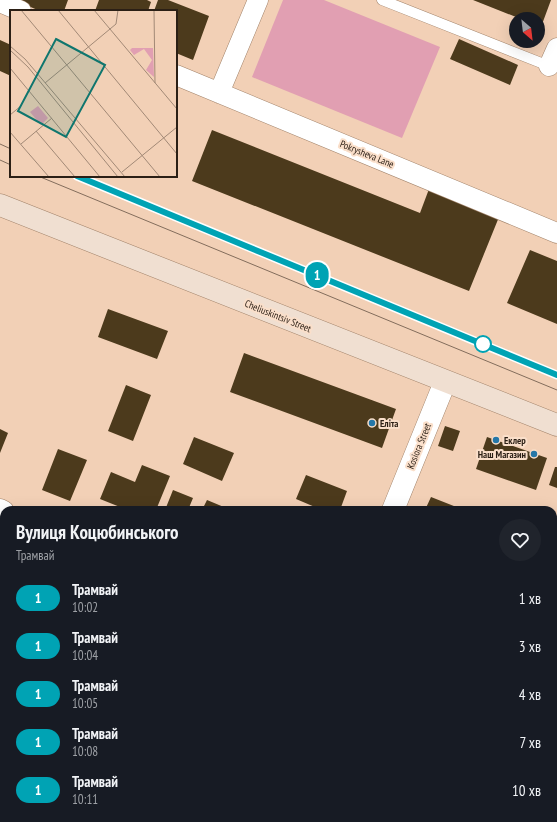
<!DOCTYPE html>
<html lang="uk">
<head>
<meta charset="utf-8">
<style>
	body { margin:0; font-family:"PT Sans Narrow",sans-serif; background:#20242c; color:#f1f3f6; height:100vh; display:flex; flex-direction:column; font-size:15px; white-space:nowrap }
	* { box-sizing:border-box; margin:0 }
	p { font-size:13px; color:#9ea1a6 }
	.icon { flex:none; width:22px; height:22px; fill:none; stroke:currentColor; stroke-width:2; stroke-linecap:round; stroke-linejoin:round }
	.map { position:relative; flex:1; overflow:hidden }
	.details { position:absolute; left:0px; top:506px; width:557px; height:316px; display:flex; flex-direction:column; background:#171b24; border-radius:12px 12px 0 0; box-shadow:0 4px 16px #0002 }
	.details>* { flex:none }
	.badge { padding:0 8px; border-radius:13px; font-size:14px; line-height:26px }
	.needle { width:26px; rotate:152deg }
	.fabs { position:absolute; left:509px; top:12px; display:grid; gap:8px }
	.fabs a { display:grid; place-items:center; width:36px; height:36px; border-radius:50%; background:#171b24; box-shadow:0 4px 16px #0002; font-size:20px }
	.map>.badge { position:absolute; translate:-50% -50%; box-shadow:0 0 0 2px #fff }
	.round { display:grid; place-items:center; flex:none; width:42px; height:42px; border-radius:21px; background:#20242c }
	.summary { display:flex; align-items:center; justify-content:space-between; height:68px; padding:0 16px }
	h1 { font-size:19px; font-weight:700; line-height:30px }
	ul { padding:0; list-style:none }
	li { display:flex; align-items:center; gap:12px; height:48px; padding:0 16px }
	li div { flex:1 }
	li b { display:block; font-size:15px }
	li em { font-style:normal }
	li .badge { min-width:44px; font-weight:700; text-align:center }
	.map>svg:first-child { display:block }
</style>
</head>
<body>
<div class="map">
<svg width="557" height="822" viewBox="0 0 557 822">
	<rect width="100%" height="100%" fill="#f2d0b6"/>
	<!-- green -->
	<path fill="#e19fb2" d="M283,0h41l116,47 -38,91 -150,-61z"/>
	<!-- building -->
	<path fill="#4c3a1c" d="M14,0h54l-4,11h-24z
		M99,0h48l4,2 -3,9h-53z
		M158,0h10l41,16 -16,44 -17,-7v-42h-22z
		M473,0h78l-10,27 -3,-1v-7h-17z
		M459,39l59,26 -8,20 -60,-26z
		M0,40l11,5v31l-11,-5z
		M212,130l208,83 9,-24 70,28 -30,74 -277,-110z
		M530,250l27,11v63l-50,-21z
		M108,309l60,22 -11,28 -59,-22z
		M244,353l152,56 -14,39 -152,-56z
		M126,385l25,10 -18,46 -25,-10z
		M445,426l15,5 -7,20 -15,-5z
		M0,429l8,4 -8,20z
		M194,437l40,16 -12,28 -39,-17z
		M487,437l60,21 -11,32 -60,-21z
		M58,449l29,11 -17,41 -28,-11z
		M142,465l28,11 -14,34h-32l1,-1 -25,-10 11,-27 24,10z
		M555,467h2v21l-8,-3z
		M306,475l41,16 -7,19h-18l-26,-11z
		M173,490l20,8 -5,12h-23z
		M431,497l33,13h-39z
		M207,500l24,10h-29z
		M0,559l4,1v50l-4,-2z
		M557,673v34l-4,-1v-23z
		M0,731l4,2v42l-4,-2z
		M553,795l4,2v25h-29l1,-4h24z
		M134,818h55l9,4h-65z
		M345,818h14l9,4h-25z"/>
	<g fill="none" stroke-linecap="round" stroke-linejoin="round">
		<defs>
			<path id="service" d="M382,0l167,66"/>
			<path id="minor" d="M0,2l21,9
				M549,66l8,-18
				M176,75l381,158
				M219,93l39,-93
				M0,509l4,2
				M553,734l4,1
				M0,810l4,1
				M20,818l10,4"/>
			<path id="tertiary" d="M393,510l52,-128
				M270,822l2,-4"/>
			<path id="secondary" d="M0,205l557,220"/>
		</defs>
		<!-- service casing -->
		<use href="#service" stroke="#a18269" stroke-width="11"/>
		<!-- minor casing -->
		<use href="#minor" stroke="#a18269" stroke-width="21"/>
		<!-- tertiary casing -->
		<use href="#tertiary" stroke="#a18269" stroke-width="23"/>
		<!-- secondary casing -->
		<use href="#secondary" stroke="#a18269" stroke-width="23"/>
		<!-- service -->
		<use href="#service" stroke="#fff" stroke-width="10"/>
		<!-- minor -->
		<use href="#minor" stroke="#fff" stroke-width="20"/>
		<!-- tertiary -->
		<use href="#tertiary" stroke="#fff" stroke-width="22"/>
		<!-- secondary -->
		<use href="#secondary" stroke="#f0dfd1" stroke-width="22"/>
		<!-- tram -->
		<path stroke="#836d5c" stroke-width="1" d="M0,144l11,5
			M0,160l11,5
			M38,176l519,214
			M77,176l480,199"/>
	</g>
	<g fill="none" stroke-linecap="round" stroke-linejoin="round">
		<defs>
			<path id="line" d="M77,176l480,199"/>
		</defs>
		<!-- line casing -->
		<use href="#line" stroke="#fff" stroke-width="9"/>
		<!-- line -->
		<use href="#line" stroke="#00a3b4" stroke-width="6"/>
	</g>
	<!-- markers -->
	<circle fill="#fff" stroke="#00a3b4" stroke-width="2" cx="483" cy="344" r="8"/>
	<g fill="#2577a8" stroke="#fadfca" stroke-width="1.5">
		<circle cx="372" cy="423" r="4"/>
		<circle cx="496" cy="440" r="4"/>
		<circle cx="534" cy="454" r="4"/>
	</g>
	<g text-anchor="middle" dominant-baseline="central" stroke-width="4" stroke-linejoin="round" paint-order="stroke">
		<!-- street labels -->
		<g font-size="10" fill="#2b1f15" stroke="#fadfca">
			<text transform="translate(367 154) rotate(22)">Pokrysheva Lane</text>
			<text transform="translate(278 316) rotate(22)">Cheliuskintsiv Street</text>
			<text transform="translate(419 446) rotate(-68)">Kosiora Street</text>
		</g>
		<!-- poi labels -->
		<g font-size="10" font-weight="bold" fill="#2b1f15" stroke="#fadfca" text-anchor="start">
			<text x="380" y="423">Еліта</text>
			<text x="504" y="440">Еклер</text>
			<text x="526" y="454" text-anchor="end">Наш Магазин</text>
		</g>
	</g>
	<!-- overview -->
	<g transform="translate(10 10)">
		<rect width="167" height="167" fill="#f2d0b6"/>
		<path d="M122,38h21l1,29 -8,-7 6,-10 -8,-11 -10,6 -4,-5zM28,96l10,12 -7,7 -11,-13z" fill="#e19fb2"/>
		<path fill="none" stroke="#a28976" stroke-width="1" d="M11,0l139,167M48,0l119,144M84,0l83,99M144,0l1,73M0,36l15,13 100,118M0,40l18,17 90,110M0,58l90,109M35,73l71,-59 2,-14M0,105l12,-10M26,121l39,46M0,122l39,45M11,134l31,-26M112,162l55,-45"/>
		<path fill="#0f766e" fill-opacity="0.15" stroke="#0f766e" stroke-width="2" d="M46,29l49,26 -39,72 -48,-26z"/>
		<rect width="167" height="167" fill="none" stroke="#2b1f15" stroke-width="2"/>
	</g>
</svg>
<div class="fabs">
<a><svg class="needle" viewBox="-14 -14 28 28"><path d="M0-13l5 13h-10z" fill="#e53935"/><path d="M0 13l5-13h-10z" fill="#9ea1a6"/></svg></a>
</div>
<b class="badge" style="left:317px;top:275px;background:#00a3b4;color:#fff">1</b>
<section class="details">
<div class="summary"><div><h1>Вулиця Коцюбинського</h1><p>Трамвай</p></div><a class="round"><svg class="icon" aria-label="heart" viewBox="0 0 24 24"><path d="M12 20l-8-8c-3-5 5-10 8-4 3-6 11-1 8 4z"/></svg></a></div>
<ul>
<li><span class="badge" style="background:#00a3b4;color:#fff">1</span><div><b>Трамвай</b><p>10:02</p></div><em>1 хв</em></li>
<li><span class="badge" style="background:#00a3b4;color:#fff">1</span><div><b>Трамвай</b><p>10:04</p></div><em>3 хв</em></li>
<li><span class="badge" style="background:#00a3b4;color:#fff">1</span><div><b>Трамвай</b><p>10:05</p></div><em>4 хв</em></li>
<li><span class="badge" style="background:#00a3b4;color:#fff">1</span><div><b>Трамвай</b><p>10:08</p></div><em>7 хв</em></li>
<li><span class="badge" style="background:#00a3b4;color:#fff">1</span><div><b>Трамвай</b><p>10:11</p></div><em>10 хв</em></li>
</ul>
</section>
</div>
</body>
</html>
